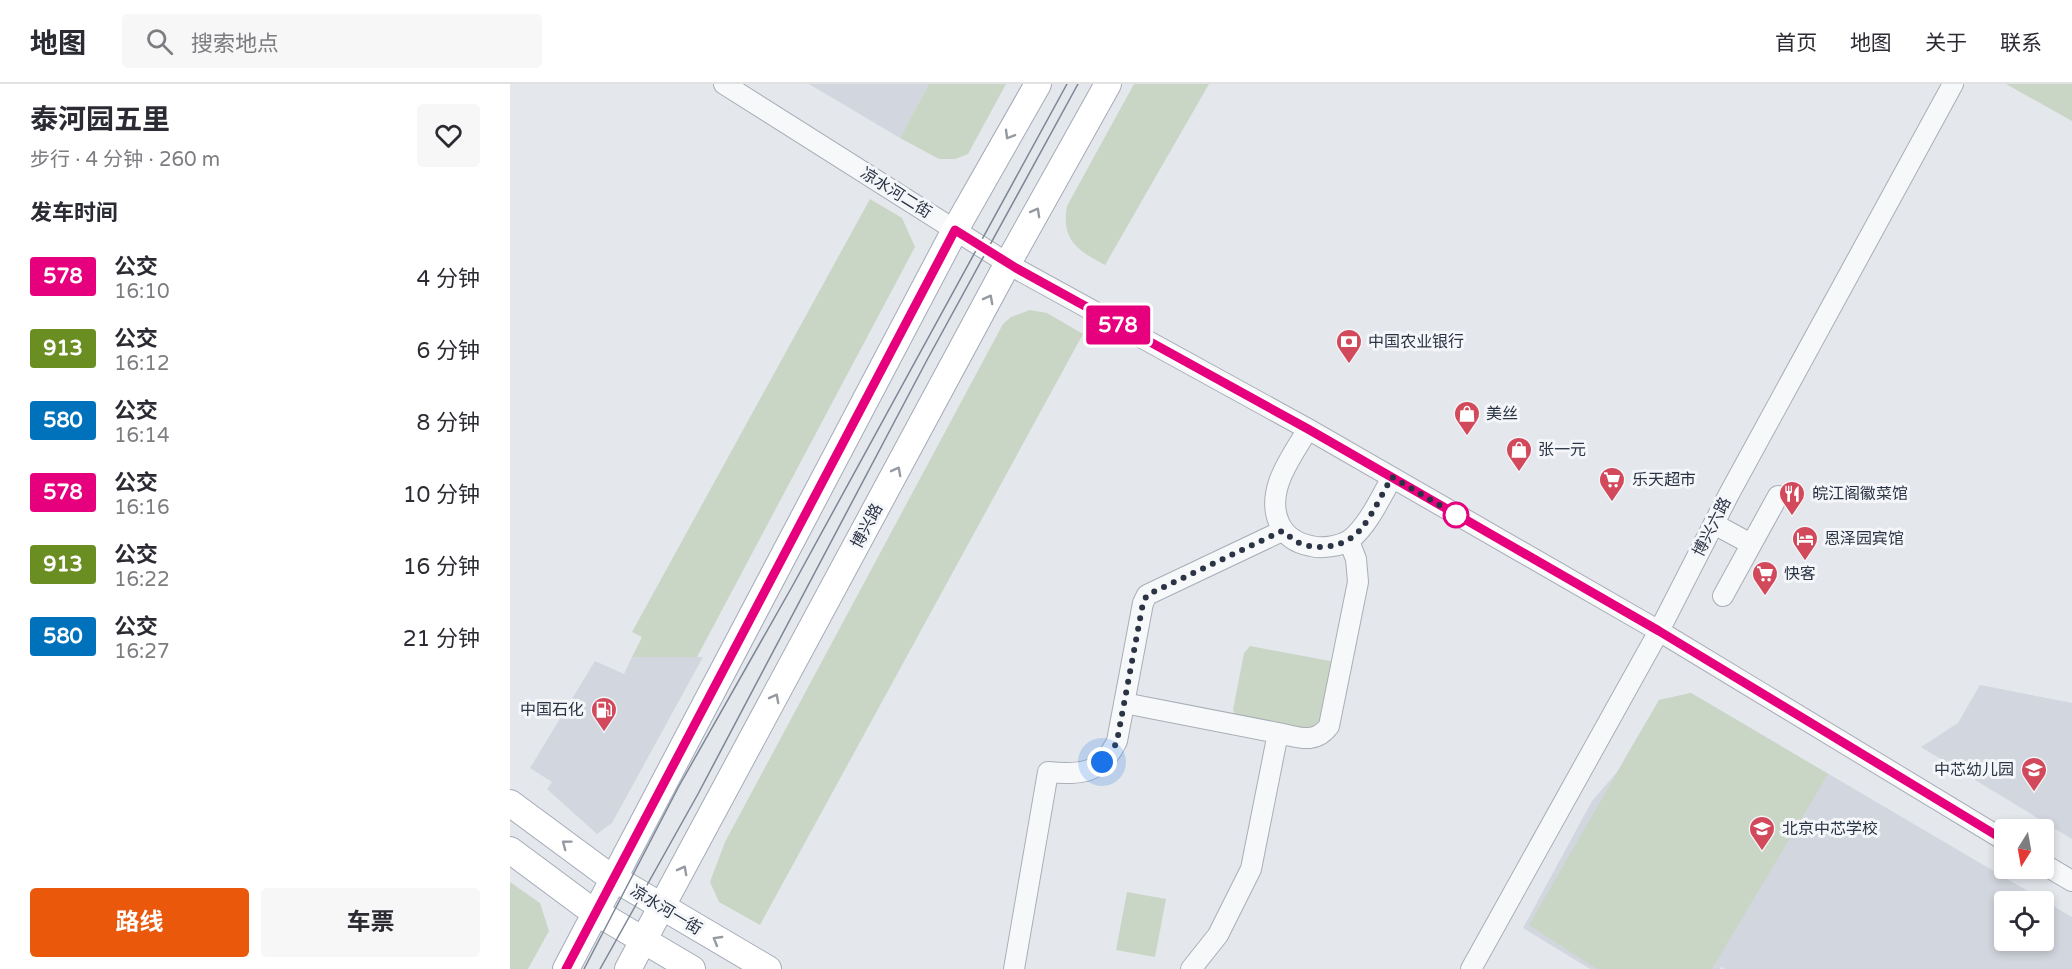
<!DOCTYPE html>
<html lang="zh">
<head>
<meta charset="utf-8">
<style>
	body { margin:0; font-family:"Varela Round","Noto Sans SC",sans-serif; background:#f7f7f7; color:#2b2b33; height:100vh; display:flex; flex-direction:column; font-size:22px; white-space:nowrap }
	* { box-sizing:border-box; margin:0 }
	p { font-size:20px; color:#7c7c81 }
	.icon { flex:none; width:33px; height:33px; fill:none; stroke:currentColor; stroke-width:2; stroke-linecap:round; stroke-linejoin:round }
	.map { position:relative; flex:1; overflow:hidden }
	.side { display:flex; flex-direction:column; background:#fff; width:510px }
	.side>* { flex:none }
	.badge { padding:0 12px; border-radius:4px; font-size:21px; line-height:39px }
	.needle { width:39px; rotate:191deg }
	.fabs { position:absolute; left:1484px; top:735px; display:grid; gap:12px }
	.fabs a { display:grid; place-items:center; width:60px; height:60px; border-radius:6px; background:#fff; box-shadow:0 3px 9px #0003; font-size:30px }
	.you { position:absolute; width:30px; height:30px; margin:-15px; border:4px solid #fff; border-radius:50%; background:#1a73e8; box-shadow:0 0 0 9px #1a73e833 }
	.map>.badge { position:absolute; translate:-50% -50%; box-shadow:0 0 0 3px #fff }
	h2 { padding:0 30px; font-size:22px; line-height:54px }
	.round { display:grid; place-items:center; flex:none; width:63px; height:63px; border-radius:6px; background:#f7f7f7 }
	.head { display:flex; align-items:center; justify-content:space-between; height:102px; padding:0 30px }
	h1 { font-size:28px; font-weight:700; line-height:45px }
	.action { display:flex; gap:12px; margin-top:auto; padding:12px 30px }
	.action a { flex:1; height:69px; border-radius:6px; background:#ea580c; color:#fff; font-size:24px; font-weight:700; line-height:69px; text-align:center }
	.action a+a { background:#f7f7f7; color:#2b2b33 }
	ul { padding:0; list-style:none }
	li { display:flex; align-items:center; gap:18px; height:72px; padding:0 30px }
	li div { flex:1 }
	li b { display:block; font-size:22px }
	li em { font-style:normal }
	li .badge { min-width:66px; font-weight:700; text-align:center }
	header { display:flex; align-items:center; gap:36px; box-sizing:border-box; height:84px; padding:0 30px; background:#fff; border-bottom:2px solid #e1e1e2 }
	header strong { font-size:28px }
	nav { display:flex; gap:33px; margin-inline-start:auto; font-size:21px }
	.search { width:420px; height:54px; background:#f7f7f7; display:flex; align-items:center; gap:15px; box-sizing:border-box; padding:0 21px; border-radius:6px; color:#7c7c81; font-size:22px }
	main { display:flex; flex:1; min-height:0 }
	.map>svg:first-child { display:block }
</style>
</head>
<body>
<header>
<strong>地图</strong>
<div class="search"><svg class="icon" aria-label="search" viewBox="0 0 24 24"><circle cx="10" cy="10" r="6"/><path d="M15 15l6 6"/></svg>搜索地点</div>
<nav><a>首页</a><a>地图</a><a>关于</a><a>联系</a></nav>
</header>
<main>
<section class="side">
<div class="head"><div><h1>泰河园五里</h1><p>步行 · 4 分钟 · 260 m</p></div><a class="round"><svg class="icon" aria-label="heart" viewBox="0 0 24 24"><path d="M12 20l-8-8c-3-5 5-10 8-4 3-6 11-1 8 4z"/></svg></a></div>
<h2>发车时间</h2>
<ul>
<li><span class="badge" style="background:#e6007e;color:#fff">578</span><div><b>公交</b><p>16:10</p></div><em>4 分钟</em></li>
<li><span class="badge" style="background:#6b8e23;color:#fff">913</span><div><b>公交</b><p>16:12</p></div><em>6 分钟</em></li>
<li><span class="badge" style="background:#0072bc;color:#fff">580</span><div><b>公交</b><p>16:14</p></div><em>8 分钟</em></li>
<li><span class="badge" style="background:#e6007e;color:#fff">578</span><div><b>公交</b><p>16:16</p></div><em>10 分钟</em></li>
<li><span class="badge" style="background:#6b8e23;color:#fff">913</span><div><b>公交</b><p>16:22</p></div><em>16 分钟</em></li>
<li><span class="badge" style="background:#0072bc;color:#fff">580</span><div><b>公交</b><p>16:27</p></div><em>21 分钟</em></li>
</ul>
<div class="action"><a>路线</a><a>车票</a></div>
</section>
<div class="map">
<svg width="1562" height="885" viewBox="0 0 1562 885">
	<rect width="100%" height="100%" fill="#e4e7ec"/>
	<!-- built -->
	<path fill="#d2d6de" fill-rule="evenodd" d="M299,0h120l-29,54z
		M122,573h71l-91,166 -15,11 -50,-45 5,-7 -22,-14 65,-107 29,13z
		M1470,601l92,18v136l-151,-92 37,-24z
		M1181,609l381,224v52h-347l-4,-2 -1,2h-130l-67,-41 69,-127 25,-29 42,-72zM1494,818h39v38h-39z"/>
	<!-- green -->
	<path fill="#c9d6c5" d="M419,0h77l-38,70 -13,5h-16l-39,-21z
		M624,0h75l-104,181c-27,-15 -44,-24 -38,-59z
		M1496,0h66v37z
		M360,115l32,19 13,29 -218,410h-65l10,-20 -10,-5z
		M520,226l17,3 36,21 -323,591 -41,-23 -9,-20 15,-40 278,-518 8,-7z
		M740,562l80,15 4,6 -12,58 -10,6 -76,-15 -3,-6 11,-57z
		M1181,609l137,81 -116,195h-115l-68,-44 130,-225z
		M0,798l30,21 9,28 -21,38h-18z
		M617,808l39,7 -11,58 -39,-7z"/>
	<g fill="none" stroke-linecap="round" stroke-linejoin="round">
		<defs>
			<path id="minor" d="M214,0l291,184 293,161 351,202 345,209
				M798,345c-10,17 -23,35 -29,53 -10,30 0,58 32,64 11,3 31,0 40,-7 18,-15 29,-41 41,-61
				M1204,440l37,20
				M1213,512l55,-100
				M614,619l154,30
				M1533,780l29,17
				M504,885l34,-197c33,3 53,2 69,-31l26,-138 4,-8 135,-64
				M681,885l27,-34 33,-66 27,-136c20,4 37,12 51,-7l29,-144 -2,-23 -7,-18
				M961,885l188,-338 70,-137 224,-410"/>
			<path id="major" d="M0,719l92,68 166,98
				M0,766l74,55 108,64
				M56,885l389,-739 83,-146
				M118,885l380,-706 100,-179"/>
		</defs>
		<!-- minor casing -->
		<use href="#minor" stroke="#a9aeb7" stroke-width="22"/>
		<!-- major casing -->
		<use href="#major" stroke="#a3abb8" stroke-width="28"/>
		<!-- minor -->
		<use href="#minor" stroke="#f7f8fa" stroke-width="20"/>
		<!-- major -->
		<use href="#major" stroke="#fff" stroke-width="26"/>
		<!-- tram -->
		<path stroke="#7d8696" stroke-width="1.5" d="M74,885l95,-183 114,-201 274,-501
			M90,885l98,-175 229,-434 151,-276"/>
	</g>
	<!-- one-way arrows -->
	<defs><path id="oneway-chevron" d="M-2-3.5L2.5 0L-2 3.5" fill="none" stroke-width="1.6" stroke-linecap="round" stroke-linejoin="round" transform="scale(1.5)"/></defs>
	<g stroke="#959aa2">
		<use href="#oneway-chevron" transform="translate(499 51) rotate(120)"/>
		<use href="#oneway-chevron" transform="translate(526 128) rotate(-61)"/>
		<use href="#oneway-chevron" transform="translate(479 215) rotate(-62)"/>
		<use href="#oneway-chevron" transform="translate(387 387) rotate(-62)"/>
		<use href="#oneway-chevron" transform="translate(265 614) rotate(-62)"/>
		<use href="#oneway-chevron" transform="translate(56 760) rotate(-143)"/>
		<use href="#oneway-chevron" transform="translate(173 786) rotate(-62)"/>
		<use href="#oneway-chevron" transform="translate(207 856) rotate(-150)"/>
	</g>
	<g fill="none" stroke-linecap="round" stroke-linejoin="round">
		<defs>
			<path id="line" d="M56,885l389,-739 61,38 292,161 351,202 345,209"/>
		</defs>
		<!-- line casing -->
		<use href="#line" stroke="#fff" stroke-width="14"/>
		<!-- line -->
		<use href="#line" stroke="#e6007e" stroke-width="9"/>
		<!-- walk -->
		<path stroke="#2b3445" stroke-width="6" stroke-dasharray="0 10.8" d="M592,678l10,-10 5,-11 26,-138 4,-8 135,-64c5,3 10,8 15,11 21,10 49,5 64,-13 12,-15 21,-35 31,-52l64,38"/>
	</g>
	<!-- icons -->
	<defs>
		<symbol id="bank-pin" viewBox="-11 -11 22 30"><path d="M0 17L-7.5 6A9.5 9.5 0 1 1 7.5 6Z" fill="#d1495b" stroke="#f4f6f9"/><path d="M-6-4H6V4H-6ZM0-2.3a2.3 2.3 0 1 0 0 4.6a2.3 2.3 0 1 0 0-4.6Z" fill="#fff"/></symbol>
		<symbol id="shop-pin" viewBox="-11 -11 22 30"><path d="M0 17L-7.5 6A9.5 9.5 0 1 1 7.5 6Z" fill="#d1495b" stroke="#f4f6f9"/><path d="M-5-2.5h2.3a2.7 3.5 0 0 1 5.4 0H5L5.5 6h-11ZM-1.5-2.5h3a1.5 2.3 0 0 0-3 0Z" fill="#fff"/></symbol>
		<symbol id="supermarket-pin" viewBox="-11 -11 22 30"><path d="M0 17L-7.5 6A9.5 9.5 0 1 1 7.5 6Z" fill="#d1495b" stroke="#f4f6f9"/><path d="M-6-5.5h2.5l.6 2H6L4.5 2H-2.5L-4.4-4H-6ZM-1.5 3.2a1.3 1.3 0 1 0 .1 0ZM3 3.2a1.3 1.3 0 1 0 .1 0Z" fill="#fff"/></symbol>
		<symbol id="restaurant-pin" viewBox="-11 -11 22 30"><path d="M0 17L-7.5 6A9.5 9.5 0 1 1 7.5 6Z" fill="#d1495b" stroke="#f4f6f9"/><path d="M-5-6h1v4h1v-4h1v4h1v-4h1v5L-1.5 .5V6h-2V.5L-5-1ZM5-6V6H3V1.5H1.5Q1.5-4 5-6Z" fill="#fff"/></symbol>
		<symbol id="hotel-pin" viewBox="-11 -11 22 30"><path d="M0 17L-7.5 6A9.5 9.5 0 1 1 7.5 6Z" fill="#d1495b" stroke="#f4f6f9"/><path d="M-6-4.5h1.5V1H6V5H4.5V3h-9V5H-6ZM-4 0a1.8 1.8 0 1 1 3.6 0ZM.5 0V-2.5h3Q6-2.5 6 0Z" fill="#fff"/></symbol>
		<symbol id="fuel-pin" viewBox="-11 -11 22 30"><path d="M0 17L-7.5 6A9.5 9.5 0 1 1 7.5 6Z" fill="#d1495b" stroke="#f4f6f9"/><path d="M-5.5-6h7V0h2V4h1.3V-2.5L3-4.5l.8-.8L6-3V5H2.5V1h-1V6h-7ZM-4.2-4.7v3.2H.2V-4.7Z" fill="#fff"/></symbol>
		<symbol id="school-pin" viewBox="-11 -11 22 30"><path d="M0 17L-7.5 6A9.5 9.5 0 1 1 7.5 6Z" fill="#d1495b" stroke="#f4f6f9"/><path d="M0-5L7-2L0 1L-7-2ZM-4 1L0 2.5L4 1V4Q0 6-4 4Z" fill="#fff"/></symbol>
	</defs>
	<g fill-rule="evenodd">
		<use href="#bank-pin" x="824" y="243" width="30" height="40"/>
		<use href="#shop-pin" x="942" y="315" width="30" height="40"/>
		<use href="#shop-pin" x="994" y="351" width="30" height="40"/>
		<use href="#supermarket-pin" x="1087" y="381" width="30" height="40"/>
		<use href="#restaurant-pin" x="1267" y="395" width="30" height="40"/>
		<use href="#hotel-pin" x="1280" y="440" width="30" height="40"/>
		<use href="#supermarket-pin" x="1240" y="475" width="30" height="40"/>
		<use href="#fuel-pin" x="79" y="611" width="30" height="40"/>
		<use href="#school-pin" x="1509" y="671" width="30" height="40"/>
		<use href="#school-pin" x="1237" y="730" width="30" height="40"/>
	</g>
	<!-- markers -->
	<circle fill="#fff" stroke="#e6007e" stroke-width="3" cx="946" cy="431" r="12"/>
	<g text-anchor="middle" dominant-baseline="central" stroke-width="6" stroke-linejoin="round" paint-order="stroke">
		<!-- street labels -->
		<g font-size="16" fill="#2b3445" stroke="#f4f6f9">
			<text transform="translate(386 109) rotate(32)">凉水河二街</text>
			<text transform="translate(357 442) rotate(-62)">博兴路</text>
			<text transform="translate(1202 443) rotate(-63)">博兴六路</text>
			<text transform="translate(156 826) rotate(31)">凉水河一街</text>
		</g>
		<!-- poi labels -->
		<g font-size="16" fill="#2b3445" stroke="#f4f6f9" text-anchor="start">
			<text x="858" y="258">中国农业银行</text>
			<text x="976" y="330">美丝</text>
			<text x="1028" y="366">张一元</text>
			<text x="1122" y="396">乐天超市</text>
			<text x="1302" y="410">皖江阁徽菜馆</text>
			<text x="1314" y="455">恩泽园宾馆</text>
			<text x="1274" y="490">快客</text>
			<text x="74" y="626" text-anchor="end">中国石化</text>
			<text x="1504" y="686" text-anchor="end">中芯幼儿园</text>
			<text x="1272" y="745">北京中芯学校</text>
		</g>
	</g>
</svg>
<div class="fabs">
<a><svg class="needle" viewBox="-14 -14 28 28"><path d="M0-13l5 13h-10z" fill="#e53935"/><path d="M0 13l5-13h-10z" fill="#7c7c81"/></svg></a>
<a><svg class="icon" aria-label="locate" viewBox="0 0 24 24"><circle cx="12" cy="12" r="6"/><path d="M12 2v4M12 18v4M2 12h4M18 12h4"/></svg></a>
</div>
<div class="you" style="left:592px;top:678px"></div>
<b class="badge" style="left:608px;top:241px;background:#e6007e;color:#fff">578</b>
</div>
</main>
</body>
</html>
